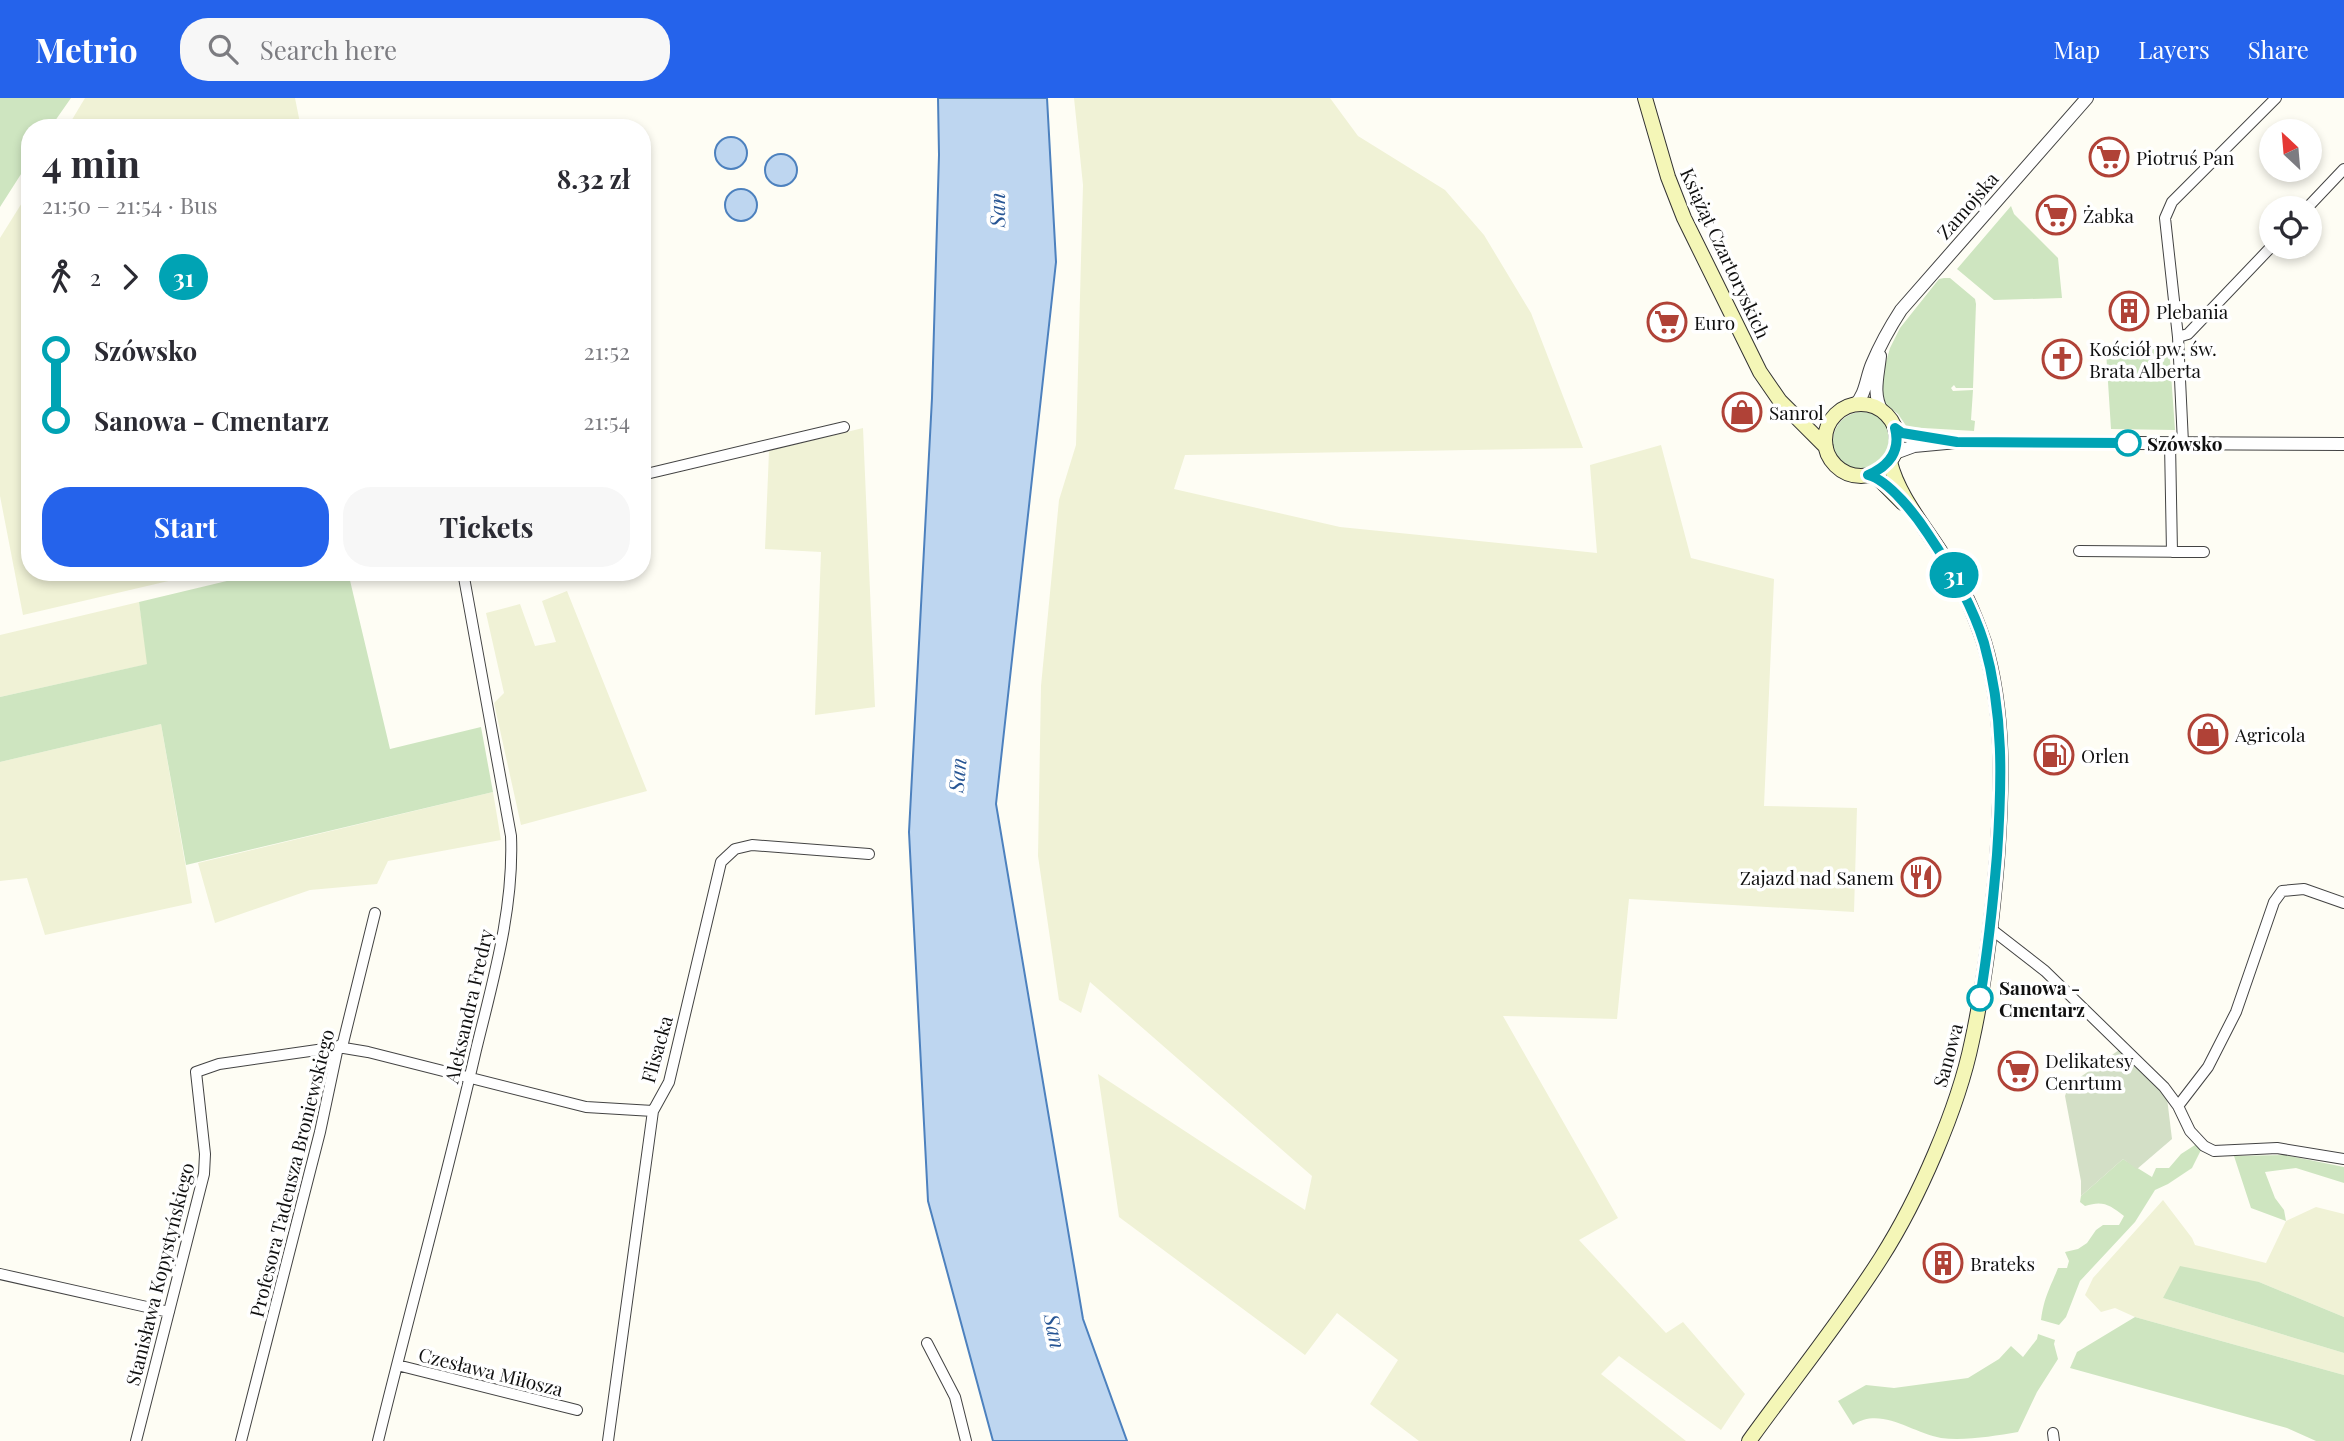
<!DOCTYPE html>
<html lang="en">
<head>
<meta charset="utf-8">
<style>
	body { margin:0; font-family:"Playfair Display",serif; background:#f7f7f7; color:#2b2b33; height:100vh; display:flex; flex-direction:column; font-size:26px; white-space:nowrap }
	* { box-sizing:border-box; margin:0 }
	p { font-size:23px; color:#7c7c81 }
	.icon { flex:none; width:38px; height:38px; fill:none; stroke:currentColor; stroke-width:2; stroke-linecap:round; stroke-linejoin:round }
	.map { position:relative; flex:1; overflow:hidden }
	.details { position:absolute; left:21px; top:21px; width:630px; height:462px; display:flex; flex-direction:column; background:#fff; border-radius:28px; box-shadow:0 4px 10px #0003 }
	.details>* { flex:none }
	.badge { padding:0 14px; border-radius:23px; font-size:24px; line-height:46px }
	.needle { width:46px; rotate:334deg }
	.controls { position:absolute; left:2259px; top:21px; display:grid; gap:14px }
	.controls a { display:grid; place-items:center; width:63px; height:63px; border-radius:50%; background:#fff; box-shadow:0 4px 10px #0003; font-size:35px }
	.map>.badge { position:absolute; translate:-50% -50%; box-shadow:0 0 0 4px #fff }
	.legs { display:flex; align-items:center; gap:10px; height:77px; padding:0 21px; font-size:23px }
	.legs p { margin-inline-start:auto }
	.headline { display:flex; align-items:center; justify-content:space-between; height:119px; padding:0 21px }
	h1 { font-size:38px; font-weight:700; line-height:52px }
	.primary-button { display:flex; gap:14px; margin-top:auto; padding:14px 21px }
	.primary-button a { flex:1; height:80px; border-radius:28px; background:#2563eb; color:#fff; font-size:28px; font-weight:700; line-height:80px; text-align:center }
	.primary-button a+a { background:#f7f7f7; color:#2b2b33 }
	ul { padding:0 21px; list-style:none }
	li { display:flex; align-items:center; gap:24px; height:70px; font-size:26px }
	li i { display:grid; place-items:center; width:10px; height:100%; margin:0 9px; background:currentColor }
	li i::after { content:''; width:18px; height:18px; margin:-9px; border:5px solid; border-radius:50%; background:#fff }
	li p { margin-inline-start:auto }
	li:first-child i { background:linear-gradient(#0000 50%,currentColor 0) }
	li:last-child i { background:linear-gradient(currentColor 50%,#0000 0) }
	header { display:flex; align-items:center; gap:42px; box-sizing:border-box; height:98px; padding:0 35px; background:#2563eb; color:#fff }
	header strong { font-size:33px }
	nav { display:flex; gap:38px; margin-inline-start:auto; font-size:24px }
	.search { width:490px; height:63px; background:#f7f7f7; display:flex; align-items:center; gap:18px; box-sizing:border-box; padding:0 24px; border-radius:28px; color:#7c7c81; font-size:26px }
	.map>svg:first-child { display:block }
</style>
</head>
<body>
<header>
<strong>Metrio</strong>
<div class="search"><svg class="icon" aria-label="search" viewBox="0 0 24 24"><circle cx="10" cy="10" r="6"/><path d="M15 15l6 6"/></svg>Search here</div>
<nav><a>Map</a><a>Layers</a><a>Share</a></nav>
</header>
<div class="map">
<svg width="2344" height="1343" viewBox="0 0 2344 1343">
	<rect width="100%" height="100%" fill="#fefdf4"/>
	<!-- farmland -->
	<path fill="#f0f2d6" d="M85,0h210l6,30h-234z
		M1074,0h256l28,38 87,54 39,45 47,78 52,135 -398,7 -11,34 166,38 257,26 -7,-88 71,-20 30,113 83,21 -10,227 93,2 -3,104 -225,-13 -12,120 -114,-3 115,202 -39,22 87,93 17,-11 62,72 -24,36 -102,-74 -18,18 85,67h-267l-49,-37 28,-44 -61,-47 -32,42 -186,-138 -21,-143 207,136 7,-34 -222,-194 -9,31 -22,-13 -21,-144 3,-170 18,-186 17,-55 7,-260z
		M30,92v382h177l-184,43 -23,-119v-258z
		M863,330l12,279 -60,8 6,-163 -56,-3 4,-98z
		M567,493l80,200 -126,34 -27,-122 10,-10 -18,-80 34,-9 15,42 21,-4 -14,-41z
		M139,504l9,62 -148,33v-62z
		M161,626l31,179 -147,32 -18,-57 -27,3v-119z
		M493,694l8,48 -113,21 -11,23 -67,6 -95,33 -17,-60z
		M2163,1102l29,38 3,7 71,18 20,-42 30,-14 28,7v103l-85,-35 -96,16 181,55v22l-209,-58 -20,-9 -14,4 -16,-17 8,-17z"/>
	<!-- green -->
	<path fill="#cee5c0" d="M0,0h71l-21,30h-20v32l-30,47z
		M2011,108l3,8 44,44 4,40 -68,2 -37,-31z
		M1944,180h6l25,21 1,5 -3,84h-17l-2,-3 -3,3 2,3 20,-1 -2,30 4,1 -1,10 -67,-4 -9,-13 -14,-11 -2,-7 2,-27 6,-21 10,-20 39,-49z
		M2169,248l6,84 -64,-1 -5,-78z
		M1833 343a29 29 0 1 1 58 0a29 29 0 1 1-58 0Z
		M264,474h84l42,177 91,-22 12,65 -307,73 -25,-141 -161,38v-65l147,-33 -8,-62z
		M2195,1047l7,3 -10,20 -24,16 -13,6 -20,32 -55,59 -14,36 -7,8 -18,-5c3,-23 9,-32 17,-52h9l2,-7 -4,-9 13,-3 9,-6 9,-13 7,-5h16l5,-9c-14,-11 -21,-16 -39,-10l-5,-4 1,-6 42,-37 29,18 4,-9h13l12,-14z
		M2285,1057l59,12v16l-48,-15 -31,4 10,26 9,12 2,11 -35,-13 -17,-52z
		M2180,1168l79,16 85,35v36l-181,-55z
		M2135,1219l209,58v66h-28l-29,-13 -217,-60 7,-16z
		M2038,1236l17,6 -1,4 4,15 -21,33 -19,40c-24,4 -53,9 -77,6 -29,-5 -60,-32 -88,-13l-15,-24 28,-16 28,3 74,-10 31,-19 12,-13 12,11 14,-18z"/>
	<!-- cemetery -->
	<path fill="#d3dfc6" d="M2119,952l48,48 5,41 -35,30 -14,-10 -42,37v-15l-16,-85 4,-11z"/>
	<!-- water -->
	<path fill="#bed6f0" stroke="#4d81be" stroke-width="2" d="M938,0h109l9,164 -60,542 87,515 44,122h-134l-65,-240 -19,-369 23,-434 7,-243z
		M715 55a16 16 0 1 1 32 0a16 16 0 1 1-32 0Z
		M765 72a16 16 0 1 1 32 0a16 16 0 1 1-32 0Z
		M725 107a16 16 0 1 1 32 0a16 16 0 1 1-32 0Z"/>
	<g fill="none" stroke-linecap="round" stroke-linejoin="round">
		<defs>
			<path id="minor" d="M2307,110l37,-39
				M2178,239l10,-3 84,-88
				M2170,345l2,109
				M2183,345l-5,-106 -13,-119 7,-16 104,-104
				M642,377l202,-48
				M2079,453l125,1
				M1991,831l54,42 119,116 14,19 12,25 14,15 10,5 63,-3 67,11
				M2178,1008l30,-39 28,-55 38,-110 8,-11 22,-2 40,14
				M0,1176l169,38
				M927,1245l28,54 11,44
				M397,1267l180,45
				M2053,1335l1,8
				M136,1343l68,-267 1,-20 -9,-82 23,-8 119,-17 30,5 218,55 67,4
				M241,1343l79,-309 18,-85 5,-4 32,-130
				M378,1343c32,-131 68,-260 98,-391 17,-70 38,-141 35,-214l-48,-264
				M608,1343l45,-330 16,-29 52,-220 14,-13 17,-4 117,9"/>
			<path id="tertiary" d="M1880,258c-2,20 -8,38 2,55
				M1855,307c11,-11 11,-27 17,-41 8,-19 18,-37 29,-54l186,-212
				M1894,330l8,5 37,6
				M1895,355l19,-7 43,-4 387,2"/>
			<path id="secondary" d="M1645,0l23,79 16,41 76,154 20,29 46,46
				M1825 342a36 36 0 1 1 72 0a36 36 0 1 1-72 0Z
				M1869,377l8,2 26,26
				M1749,1343c44,-61 92,-120 132,-183 37,-58 77,-149 91,-217 13,-59 20,-120 25,-181 5,-73 8,-147 -13,-218 -9,-26 -21,-55 -36,-78 -19,-33 -49,-65 -58,-102"/>
		</defs>
		<!-- minor casing -->
		<use href="#minor" stroke="#434343" stroke-width="12"/>
		<!-- tertiary casing -->
		<use href="#tertiary" stroke="#434343" stroke-width="14"/>
		<!-- secondary casing -->
		<use href="#secondary" stroke="#323232" stroke-width="16"/>
		<!-- minor -->
		<use href="#minor" stroke="#fff" stroke-width="10"/>
		<!-- tertiary -->
		<use href="#tertiary" stroke="#fff" stroke-width="12"/>
		<!-- secondary -->
		<use href="#secondary" stroke="#f4f6b7" stroke-width="14"/>
	</g>
	<g fill="none" stroke-linecap="round" stroke-linejoin="round">
		<defs>
			<path id="line-1" d="M1980,900c8,-48 13,-95 17,-143 5,-73 7,-141 -13,-212 -12,-39 -33,-75 -56,-109 -11,-17 -39,-54 -60,-59 21,-9 33,-24 27,-47l7,5 55,9 171,1"/>
		</defs>
		<!-- line-1 casing -->
		<use href="#line-1" stroke="#fff" stroke-width="16"/>
		<!-- line-1 -->
		<use href="#line-1" stroke="#00a3b4" stroke-width="10"/>
	</g>
	<!-- icons -->
	<defs>
		<symbol id="supermarket-ring" viewBox="-11 -11 22 22"><circle r="9.5" fill="#fff" stroke="#b04237" stroke-width="1.5"/><path d="M-6-5.5h2.5l.6 2H6L4.5 2H-2.5L-4.4-4H-6ZM-1.5 3.2a1.3 1.3 0 1 0 .1 0ZM3 3.2a1.3 1.3 0 1 0 .1 0Z" fill="#b04237"/></symbol>
		<symbol id="building-ring" viewBox="-11 -11 22 22"><circle r="9.5" fill="#fff" stroke="#b04237" stroke-width="1.5"/><path d="M-4-6H4V6H1V3H-1V6H-4ZM-2.5-4.3h1.7v1.8h-1.7ZM.8-4.3h1.7v1.8H.8ZM-2.5-1h1.7V.8h-1.7ZM.8-1h1.7V.8H.8Z" fill="#b04237"/></symbol>
		<symbol id="church-ring" viewBox="-11 -11 22 22"><circle r="9.5" fill="#fff" stroke="#b04237" stroke-width="1.5"/><path d="M-1.2-6h2.4v3.5h3.3v2.4h-3.3V6h-2.4V-.1h-3.3v-2.4h3.3Z" fill="#b04237"/></symbol>
		<symbol id="shop-ring" viewBox="-11 -11 22 22"><circle r="9.5" fill="#fff" stroke="#b04237" stroke-width="1.5"/><path d="M-5-2.5h2.3a2.7 3.5 0 0 1 5.4 0H5L5.5 6h-11ZM-1.5-2.5h3a1.5 2.3 0 0 0-3 0Z" fill="#b04237"/></symbol>
		<symbol id="fuel-ring" viewBox="-11 -11 22 22"><circle r="9.5" fill="#fff" stroke="#b04237" stroke-width="1.5"/><path d="M-5.5-6h7V0h2V4h1.3V-2.5L3-4.5l.8-.8L6-3V5H2.5V1h-1V6h-7ZM-4.2-4.7v3.2H.2V-4.7Z" fill="#b04237"/></symbol>
		<symbol id="restaurant-ring" viewBox="-11 -11 22 22"><circle r="9.5" fill="#fff" stroke="#b04237" stroke-width="1.5"/><path d="M-5-6h1v4h1v-4h1v4h1v-4h1v5L-1.5 .5V6h-2V.5L-5-1ZM5-6V6H3V1.5H1.5Q1.5-4 5-6Z" fill="#b04237"/></symbol>
	</defs>
	<g fill-rule="evenodd">
		<use href="#supermarket-ring" x="2087" y="37" width="44" height="44"/>
		<use href="#supermarket-ring" x="2034" y="95" width="44" height="44"/>
		<use href="#building-ring" x="2107" y="191" width="44" height="44"/>
		<use href="#supermarket-ring" x="1645" y="202" width="44" height="44"/>
		<use href="#church-ring" x="2040" y="239" width="44" height="44"/>
		<use href="#shop-ring" x="1720" y="292" width="44" height="44"/>
		<use href="#shop-ring" x="2186" y="614" width="44" height="44"/>
		<use href="#fuel-ring" x="2032" y="635" width="44" height="44"/>
		<use href="#restaurant-ring" x="1899" y="757" width="44" height="44"/>
		<use href="#supermarket-ring" x="1996" y="951" width="44" height="44"/>
		<use href="#building-ring" x="1921" y="1143" width="44" height="44"/>
	</g>
	<!-- markers -->
	<g fill="#fff" stroke="#00a3b4" stroke-width="3.5">
		<circle cx="2128" cy="345" r="12"/>
		<circle cx="1980" cy="900" r="12"/>
	</g>
	<g text-anchor="middle" dominant-baseline="central" stroke-width="7" stroke-linejoin="round" paint-order="stroke">
		<!-- poi labels -->
		<g font-size="19" fill="#101010" stroke="#fff" text-anchor="start">
			<text x="2136" y="59">Piotruś Pan</text>
			<text x="2083" y="117">Żabka</text>
			<text x="2156" y="213">Plebania</text>
			<text x="1694" y="224">Euro</text>
			<text x="2089" y="250">Kościół pw. św.<tspan x="2089" dy="22">Brata Alberta</tspan></text>
			<text x="1769" y="314">Sanrol</text>
			<text x="2235" y="636">Agricola</text>
			<text x="2081" y="657">Orlen</text>
			<text x="1894" y="779" text-anchor="end">Zajazd nad Sanem</text>
			<text x="2045" y="962">Delikatesy<tspan x="2045" dy="22">Cenrtum</tspan></text>
			<text x="1970" y="1165">Brateks</text>
		</g>
		<!-- street labels -->
		<g font-size="19" fill="#101010" stroke="#fff">
			<text transform="translate(1967 107) rotate(-49)">Zamojska</text>
			<text transform="translate(1726 155) rotate(65)">Książąt Czartoryskich</text>
			<text transform="translate(468 908) rotate(-77)">Aleksandra Fredry</text>
			<text transform="translate(656 951) rotate(-74)">Flisacka</text>
			<text transform="translate(1947 957) rotate(-75)">Sanowa</text>
			<text transform="translate(291 1075) rotate(-76)">Profesora Tadeusza Broniewskiego</text>
			<text transform="translate(159 1176) rotate(-76)">Stanisława Kopystyńskiego</text>
			<text transform="translate(491 1273) rotate(14)">Czesława Miłosza</text>
		</g>
		<!-- stop labels -->
		<g font-size="19" font-weight="bold" fill="#101010" stroke="#fff" text-anchor="start">
			<text x="2147" y="345">Szówsko</text>
			<text x="1999" y="889">Sanowa -<tspan x="1999" dy="22">Cmentarz</tspan></text>
		</g>
		<!-- water labels -->
		<g font-size="21" font-style="italic" fill="#275594" stroke="#fff">
			<text transform="translate(996 112) rotate(-91)">San</text>
			<text transform="translate(956 677) rotate(-85)">San</text>
			<text transform="translate(1056 1233) rotate(78)">San</text>
		</g>
	</g>
</svg>
<div class="controls">
<a><svg class="needle" viewBox="-14 -14 28 28"><path d="M0-13l5 13h-10z" fill="#e53935"/><path d="M0 13l5-13h-10z" fill="#7c7c81"/></svg></a>
<a><svg class="icon" aria-label="locate" viewBox="0 0 24 24"><circle cx="12" cy="12" r="6"/><path d="M12 2v4M12 18v4M2 12h4M18 12h4"/></svg></a>
</div>
<b class="badge" style="left:1954px;top:477px;background:#00a3b4;color:#fff">31</b>
<section class="details">
<div class="headline"><div><h1>4 min</h1><p>21:50 – 21:54 · Bus</p></div><b>8.32 zł</b></div>
<div class="legs"><svg class="icon" aria-label="walk" viewBox="0 0 24 24"><circle cx="13" cy="4" r="2"/><path d="M13 8l-2 6 4 7M11 14l-3 7M7 12l3-4h3l4 4"/></svg>2<svg class="icon" aria-label="forward" viewBox="0 0 24 24"><path d="M9 5l7 7-7 7"/></svg><b class="badge" style="background:#00a3b4;color:#fff">31</b></div>
<ul>
<li><i style="color:#00a3b4"></i><b>Szówsko</b><p>21:52</p></li>
<li><i style="color:#00a3b4"></i><b>Sanowa - Cmentarz</b><p>21:54</p></li>
</ul>
<div class="primary-button"><a>Start</a><a>Tickets</a></div>
</section>
</div>
</body>
</html>
